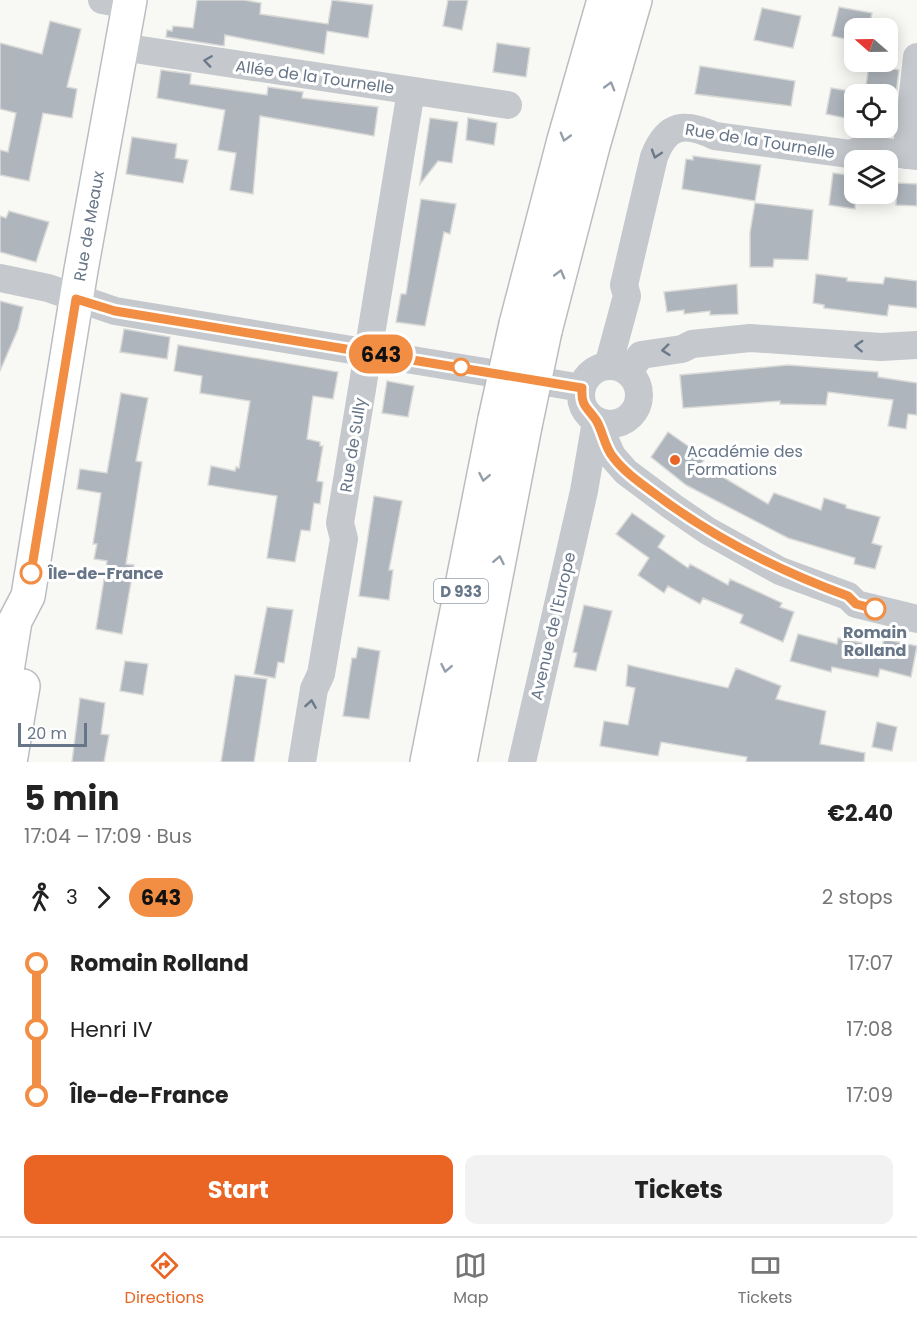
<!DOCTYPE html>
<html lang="en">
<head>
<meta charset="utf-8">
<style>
	body { margin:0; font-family:Poppins,sans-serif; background:#f2f2f2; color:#222; height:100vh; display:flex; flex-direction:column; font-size:22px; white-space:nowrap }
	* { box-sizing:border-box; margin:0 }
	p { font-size:20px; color:#767676 }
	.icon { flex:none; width:33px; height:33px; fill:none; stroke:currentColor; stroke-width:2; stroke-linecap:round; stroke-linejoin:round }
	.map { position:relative; height:762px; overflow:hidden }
	.details { display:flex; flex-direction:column; background:#fff; flex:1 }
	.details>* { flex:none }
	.badge { padding:0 12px; border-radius:20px; font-size:21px; line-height:39px }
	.needle { width:39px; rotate:290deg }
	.tools { position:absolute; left:844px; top:18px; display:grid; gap:12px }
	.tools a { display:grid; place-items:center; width:54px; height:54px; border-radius:12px; background:#fff; box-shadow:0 3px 15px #0003; font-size:30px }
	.scale { position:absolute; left:18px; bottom:15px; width:69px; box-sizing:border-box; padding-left:6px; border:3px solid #667587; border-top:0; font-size:16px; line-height:21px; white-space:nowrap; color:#667587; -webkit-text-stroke:4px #fff; paint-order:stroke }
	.map>.badge { position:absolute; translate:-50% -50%; box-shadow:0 0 0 3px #fff }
	.legs { display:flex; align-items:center; gap:9px; height:66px; padding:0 24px; font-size:20px }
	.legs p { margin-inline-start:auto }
	.summary { display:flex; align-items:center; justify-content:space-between; height:102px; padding:0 24px }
	h1 { font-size:33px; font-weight:700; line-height:45px }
	.button { display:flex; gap:12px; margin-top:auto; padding:12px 24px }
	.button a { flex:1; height:69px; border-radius:12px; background:#ea6523; color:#fff; font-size:24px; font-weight:700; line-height:69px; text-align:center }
	.button a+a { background:#f2f2f2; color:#222 }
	ul { padding:0 24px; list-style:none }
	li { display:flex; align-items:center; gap:21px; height:66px; font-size:22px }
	li i { display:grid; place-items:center; width:9px; height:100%; margin:0 8px; background:currentColor }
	li i::after { content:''; width:15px; height:15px; margin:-8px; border:4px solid; border-radius:50%; background:#fff }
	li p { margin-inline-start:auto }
	li:first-child i { background:linear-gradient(#0000 50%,currentColor 0) }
	li:last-child i { background:linear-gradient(currentColor 50%,#0000 0) }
	.dock { display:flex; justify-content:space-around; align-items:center; height:84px; border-top:2px solid #e0e0e0; background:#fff; font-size:16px; color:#767676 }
	.dock a { display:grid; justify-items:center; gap:3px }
	.dock .on { color:#ea6523 }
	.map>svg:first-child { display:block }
</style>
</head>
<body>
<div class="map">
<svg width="917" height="762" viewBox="0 0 917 762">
	<rect width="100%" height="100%" fill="#f8f8f5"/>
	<!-- building -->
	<path fill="#aeb5bc" stroke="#d9d9d7" stroke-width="1.5" d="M197,0h47l17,3 -1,11 68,10 4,-24 41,5 -5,33 -41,-7 -3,23 -99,-19 -1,11 -58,-9 1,-7 5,1 1,-5 20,2z
		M448,0h20l-6,30 -19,-4z
		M839,7l33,6 -3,15h-14v13l-23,-5z
		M762,8l39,8 -8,32 -39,-8z
		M50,21l31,8 -14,58 10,2 -5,29 -29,-5 -14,68 -29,-6v-25l8,2 8,-39 -16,-4v-66l42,11z
		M497,43l33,5 -4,29 -33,-5z
		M869,64l30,6 -3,24h-31z
		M700,66l95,15 -4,25 -96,-12z
		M161,70l30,4 -1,10 77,11 1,-8 35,5 -1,6 76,9 -4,29 -114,-20 -7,78 -23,-4 6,-37 -18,-3 7,-40 -68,-12z
		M831,88l24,4v28l-29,-6z
		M430,118l28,4 -6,41 -14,-2 -18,23z
		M468,118l29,5 -3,22 -28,-5z
		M132,137l45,7 -2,14 13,2 -5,23 -57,-9z
		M693,156l68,9 -6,36 -73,-12 4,-30 7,1z
		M833,173l22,3v33l-26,-4z
		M897,183l20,1v22l-21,-1z
		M421,199l35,5 -6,30 -6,-2 -19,94 -29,-4 5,-28h5z
		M755,203l58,7 -5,50 -34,-1 -1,8h-23v-35z
		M9,211l40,11 -13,40 -36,-10v-36l6,2z
		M816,274l31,4v3l36,3 2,-7 32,4v27l-28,-3 -2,11 -63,-8v-3l-11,-2z
		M737,284l1,30 -28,1v-4l-26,3v-4l-17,2 -3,-20z
		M0,301l23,6 -5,22 -18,42z
		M124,329l46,8 -3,22 -47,-7z
		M178,345l160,27 -5,27 -20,-3 -6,43 13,3v4h3l-6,35 6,1 -3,22 -6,-1 -4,28 -9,-1 -6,32 -28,-4 10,-62 -69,-11 3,-19 24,5 1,-4 3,1 11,-67 -50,-8 2,-17 -28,-5z
		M788,365l90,7v5l39,6v32l-9,-1 -2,15 -18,-3 5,-26 -65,-8 -2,13 -46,-1v-3l-97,7 -3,-33z
		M387,381l27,5 -6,31 -26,-4z
		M121,393l27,5 -12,63 6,1 -16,102 8,1 -12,69 -26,-5 11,-68 -13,-2 3,-15h-4l8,-51 -24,-4 3,-20 27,4z
		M668,432l37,26 -4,6 67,40 6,-11 47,17 3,-12 22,7v3l34,9 -8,26 10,3 -7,23 -21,-5 1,-6 -67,-20 -102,-53 -35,-28z
		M374,496l28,5 -13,69h4l-4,30 -30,-4z
		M632,513l33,23 -7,11 30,21 2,-4 38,21 2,-6 52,24 -2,4 14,5 -11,30 -43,-19 3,-8 -40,-17 -3,6 -32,-18 -4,7 -26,-18 11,-17 -33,-24z
		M584,605l28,6 -16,60 -22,-4 3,-14 -4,-1z
		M267,607l26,3 -9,53 -6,-1 -3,16 -21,-4z
		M798,634l39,10 1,-6 44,9 2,-8 33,7 -6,31 -31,-8 -2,8 -46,-10 -1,5 -41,-11z
		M358,647l22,4 -11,68 -26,-3 9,-58h4z
		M125,661l23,3 -5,31 -23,-4z
		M628,665l100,23 8,-20 45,18 -5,13 50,12 -6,33 45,9 -1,9h-118l1,-5 -86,-15 -3,14 -58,-10 4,-25 24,4 7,-37 -9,-2z
		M235,675l32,4 -13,83h-33z
		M80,698l25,5 -4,31 8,1 -5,27h-32z
		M877,722l20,5 -5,24 -20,-4z"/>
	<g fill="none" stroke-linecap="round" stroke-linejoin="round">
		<defs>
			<path id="secondary" d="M0,714l15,-93 13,-25 53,-326 49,-270
				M10,762l13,-76"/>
			<path id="highway" d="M516,324l48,-184 40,-140
				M545,331l48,-185 42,-146
				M427,762l68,-343
				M460,762l65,-336"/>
		</defs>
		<!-- secondary casing -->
		<use href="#secondary" stroke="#babec3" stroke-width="36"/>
		<!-- highway casing -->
		<use href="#highway" stroke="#babcc0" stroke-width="36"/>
		<!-- street -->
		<path stroke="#c5c8cc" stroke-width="28" d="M102,0l28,5
			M121,47l387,58
			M906,155l11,-98
			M0,278l48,10 67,23 467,77
			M608,366l19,-70 -3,-11 30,-128c13,-34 31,-35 61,-21l135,18 13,-5 54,7
			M581 395a29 29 0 1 1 58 0a29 29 0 1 1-58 0Z
			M628,372l13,-17 41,-6 10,-5 58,-6 131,9 36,-2
			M596,420l16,36 14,16 47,35 35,24 72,40 68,25 8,8 61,15
			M302,762l12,-73 7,-15 23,-135 -4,-16 71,-432
			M522,762l62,-271 12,-70"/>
		<!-- secondary -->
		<use href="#secondary" stroke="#fff" stroke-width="33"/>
		<!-- highway -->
		<use href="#highway" stroke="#fff" stroke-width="33"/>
		<defs>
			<path id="highway-bridge" d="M495,419l21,-95
				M525,426l20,-95"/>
		</defs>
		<!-- highway-bridge casing -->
		<use href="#highway-bridge" stroke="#babcc0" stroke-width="36" stroke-linecap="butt"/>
		<!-- highway-bridge -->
		<use href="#highway-bridge" stroke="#fff" stroke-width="33"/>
	</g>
	<!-- one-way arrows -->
	<defs><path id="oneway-chevron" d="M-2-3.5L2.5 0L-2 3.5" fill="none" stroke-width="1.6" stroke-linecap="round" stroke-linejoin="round" transform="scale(1.5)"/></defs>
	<g stroke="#6b798a">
		<use href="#oneway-chevron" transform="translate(208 61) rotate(-172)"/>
		<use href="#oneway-chevron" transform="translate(656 154) rotate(108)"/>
		<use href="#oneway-chevron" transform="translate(859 346) rotate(-177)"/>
		<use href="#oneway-chevron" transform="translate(666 350) rotate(174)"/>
		<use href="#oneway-chevron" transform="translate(311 704) rotate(-81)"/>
	</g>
	<g stroke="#949eab">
		<use href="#oneway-chevron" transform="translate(610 86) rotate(-74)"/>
		<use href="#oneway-chevron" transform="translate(565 137) rotate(106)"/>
		<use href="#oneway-chevron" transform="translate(560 274) rotate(-75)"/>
		<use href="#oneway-chevron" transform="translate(484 477) rotate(101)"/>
		<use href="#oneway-chevron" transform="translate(499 560) rotate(-79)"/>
		<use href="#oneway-chevron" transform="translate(446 668) rotate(101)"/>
	</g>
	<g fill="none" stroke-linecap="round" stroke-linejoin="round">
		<defs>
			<path id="line-1" d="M31,573l45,-274 39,12 467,77c-1,18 4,18 14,32 7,11 8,26 17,37 12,16 29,27 45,39 59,44 122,75 190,100l8,8 19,5"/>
		</defs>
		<!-- line-1 casing -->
		<use href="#line-1" stroke="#fff" stroke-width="14"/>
		<!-- line-1 -->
		<use href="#line-1" stroke="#f28e43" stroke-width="9"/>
	</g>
	<!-- markers -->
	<g fill="#fff" stroke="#f28e43" stroke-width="3">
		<circle cx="461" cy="367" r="8"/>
		<circle cx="31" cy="573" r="10"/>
		<circle cx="875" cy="609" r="10"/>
	</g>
	<circle fill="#ea6523" stroke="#fff" stroke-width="2" cx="675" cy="460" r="6"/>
	<g text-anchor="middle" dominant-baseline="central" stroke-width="6" stroke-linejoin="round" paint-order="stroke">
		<!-- shield labels -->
		<rect fill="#fff" stroke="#949eab" stroke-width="1.5" x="434" y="579" width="54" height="24" rx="4.5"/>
		<g font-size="15" font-weight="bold" fill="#667587">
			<text x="461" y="591">D 933</text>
		</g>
		<!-- street labels -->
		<g font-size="16" fill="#667587" stroke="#fff">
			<text transform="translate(315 77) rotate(8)">Allée de la Tournelle</text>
			<text transform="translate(760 141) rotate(9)">Rue de la Tournelle</text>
			<text transform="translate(89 226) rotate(-80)">Rue de Meaux</text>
			<text transform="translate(353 445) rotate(-81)">Rue de Sully</text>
			<text transform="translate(553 626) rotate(-77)">Avenue de l'Europe</text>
		</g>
		<!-- poi labels -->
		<g font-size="16" fill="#667587" stroke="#fff" text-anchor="start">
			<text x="687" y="451">Académie des<tspan x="687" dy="18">Formations</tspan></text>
		</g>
		<!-- stop labels -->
		<g font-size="16" font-weight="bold" fill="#667587" stroke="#fff" text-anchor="start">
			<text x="48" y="573">Île-de-France</text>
			<text x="875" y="632" text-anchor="middle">Romain<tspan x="875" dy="18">Rolland</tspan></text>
		</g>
	</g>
</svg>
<div class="tools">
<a><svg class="needle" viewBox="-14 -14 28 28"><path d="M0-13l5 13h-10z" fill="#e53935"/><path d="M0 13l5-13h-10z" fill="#767676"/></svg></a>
<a><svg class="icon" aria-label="locate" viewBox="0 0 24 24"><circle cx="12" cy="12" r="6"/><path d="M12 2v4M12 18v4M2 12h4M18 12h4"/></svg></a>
<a><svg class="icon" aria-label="layers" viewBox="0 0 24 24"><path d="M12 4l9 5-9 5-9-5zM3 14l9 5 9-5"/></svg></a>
</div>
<div class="scale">20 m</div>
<b class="badge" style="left:381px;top:354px;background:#f28e43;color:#111">643</b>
</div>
<section class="details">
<div class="summary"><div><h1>5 min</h1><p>17:04 – 17:09 · Bus</p></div><b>€2.40</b></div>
<div class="legs"><svg class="icon" aria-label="walk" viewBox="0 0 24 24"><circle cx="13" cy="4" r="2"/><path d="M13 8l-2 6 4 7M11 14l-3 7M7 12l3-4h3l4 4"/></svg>3<svg class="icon" aria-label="forward" viewBox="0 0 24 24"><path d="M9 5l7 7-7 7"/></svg><b class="badge" style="background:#f28e43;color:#111">643</b><p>2 stops</p></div>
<ul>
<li><i style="color:#f28e43"></i><b>Romain Rolland</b><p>17:07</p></li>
<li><i style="color:#f28e43"></i><span>Henri IV</span><p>17:08</p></li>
<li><i style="color:#f28e43"></i><b>Île-de-France</b><p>17:09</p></li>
</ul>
<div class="button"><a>Start</a><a>Tickets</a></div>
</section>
<nav class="dock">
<a class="on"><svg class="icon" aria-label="directions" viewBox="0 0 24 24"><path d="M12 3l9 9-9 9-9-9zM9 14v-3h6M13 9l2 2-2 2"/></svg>Directions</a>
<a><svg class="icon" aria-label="map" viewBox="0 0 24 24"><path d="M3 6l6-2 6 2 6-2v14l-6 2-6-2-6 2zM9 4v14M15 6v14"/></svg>Map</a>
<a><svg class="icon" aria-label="tickets" viewBox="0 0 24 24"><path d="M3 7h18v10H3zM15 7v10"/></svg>Tickets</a>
</nav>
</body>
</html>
